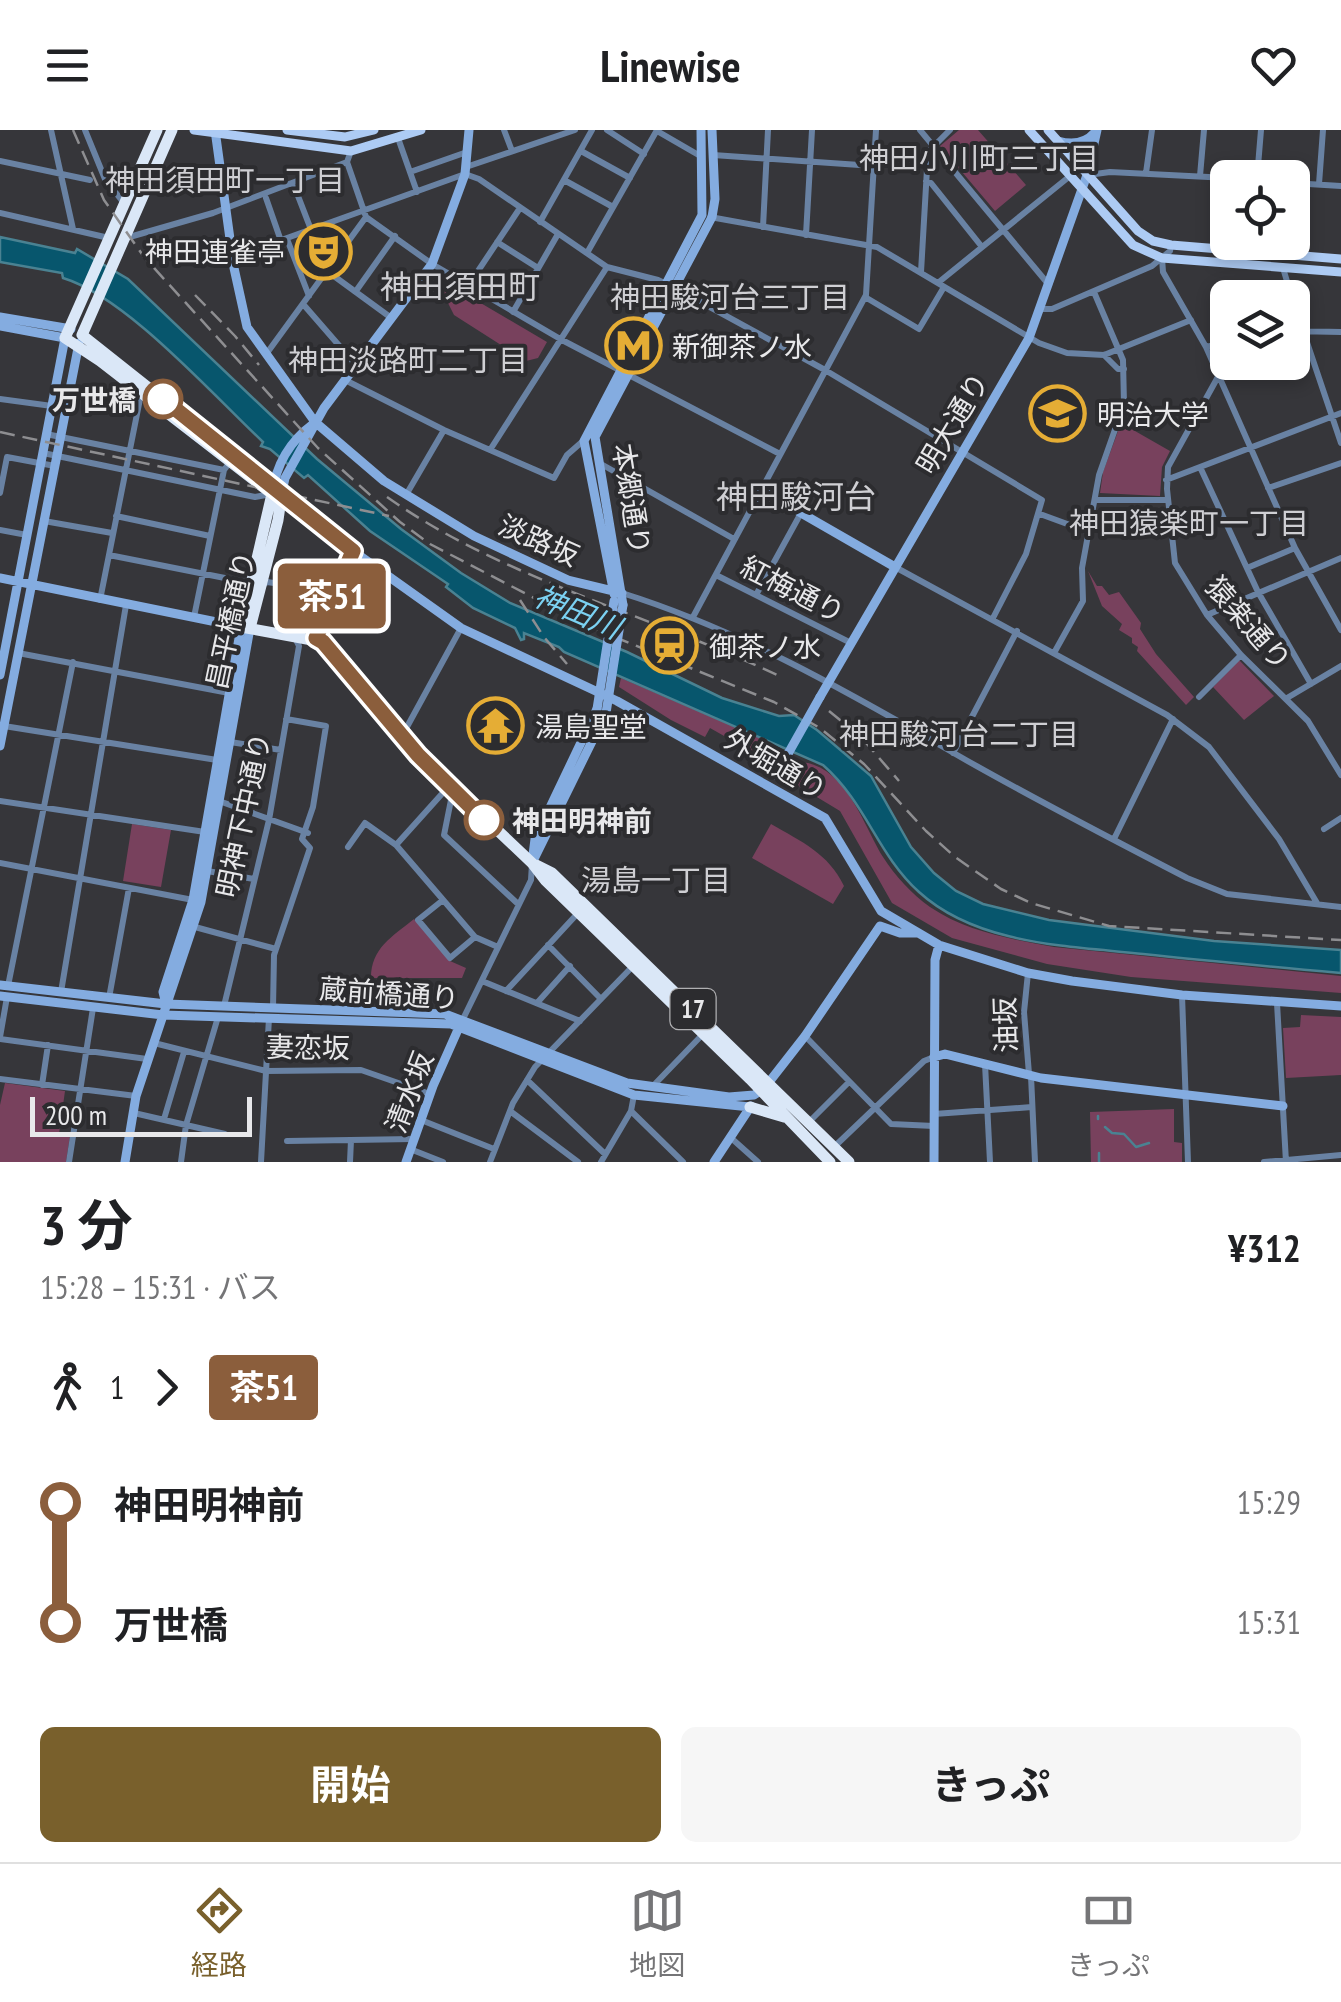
<!DOCTYPE html>
<html lang="ja">
<head>
<meta charset="utf-8">
<style>
	body { margin:0; font-family:"PT Sans Narrow","Noto Sans JP",sans-serif; background:#f6f6f6; color:#202124; height:100vh; display:flex; flex-direction:column; font-size:38px; white-space:nowrap }
	* { box-sizing:border-box; margin:0 }
	p { font-size:32px; color:#757577 }
	.icon { flex:none; width:55px; height:55px; fill:none; stroke:currentColor; stroke-width:2; stroke-linecap:round; stroke-linejoin:round }
	.map { position:relative; height:1032px; overflow:hidden }
	.panel { display:flex; flex-direction:column; background:#fff; flex:1 }
	.panel>* { flex:none }
	.badge { padding:0 20px; border-radius:8px; font-size:35px; line-height:65px }
	.fabs { position:absolute; left:1210px; top:30px; display:grid; gap:20px }
	.fabs a { display:grid; place-items:center; width:100px; height:100px; border-radius:15px; background:#fff; box-shadow:0 5px 15px #0003; font-size:50px }
	.scale { position:absolute; left:30px; bottom:25px; width:222px; box-sizing:border-box; padding-left:10px; border:5px solid #e8e8ea; border-top:0; font-size:28px; line-height:35px; white-space:nowrap; color:#e8e8ea; -webkit-text-stroke:8px #2c2c2f; paint-order:stroke }
	.map>.badge { position:absolute; translate:-50% -50%; box-shadow:0 0 0 5px #fff }
	.legs { display:flex; align-items:center; gap:15px; height:110px; padding:0 40px; font-size:32px }
	.legs p { margin-inline-start:auto }
	.summary { display:flex; align-items:center; justify-content:space-between; height:170px; padding:0 40px }
	h1 { font-size:55px; font-weight:700; line-height:75px }
	.primary-button { display:flex; gap:20px; margin-top:auto; padding:20px 40px }
	.primary-button a { flex:1; height:115px; border-radius:15px; background:#79602c; color:#fff; font-size:40px; font-weight:700; line-height:115px; text-align:center }
	.primary-button a+a { background:#f6f6f6; color:#202124 }
	ul { padding:0 40px; list-style:none }
	li { display:flex; align-items:center; gap:35px; height:120px; font-size:38px }
	li i { display:grid; place-items:center; width:15px; height:100%; margin:0 12px; background:currentColor }
	li i::after { content:''; width:25px; height:25px; margin:-12px; border:8px solid; border-radius:50%; background:#fff }
	li p { margin-inline-start:auto }
	li:first-child i { background:linear-gradient(#0000 50%,currentColor 0) }
	li:last-child i { background:linear-gradient(currentColor 50%,#0000 0) }
	header { display:flex; justify-content:space-between; align-items:center; height:130px; padding:0 40px; background:#fff; font-size:45px; font-weight:700 }
	.dock { display:flex; justify-content:space-around; align-items:center; height:140px; border-top:2px solid #e0e0e0; background:#fff; font-size:28px; color:#757577 }
	.dock a { display:grid; justify-items:center; gap:5px }
	.dock .active { color:#79602c }
	.map>svg:first-child { display:block }
</style>
</head>
<body>
<header><svg class="icon" aria-label="menu" viewBox="0 0 24 24"><path d="M4 6h16M4 12h16M4 18h16"/></svg>Linewise<svg class="icon" aria-label="heart" viewBox="0 0 24 24"><path d="M12 20l-8-8c-3-5 5-10 8-4 3-6 11-1 8 4z"/></svg></header>
<div class="map">
<svg width="1341" height="1032" viewBox="0 0 1341 1032">
	<rect width="100%" height="100%" fill="#36363a"/>
	<!-- green -->
	<path fill="#78415d" d="M959,0h19l48,55 -31,26 -55,-65z
		M450,155l97,57 -9,16 -12,3 -72,-46 -11,-22z
		M1121,293l49,28 -8,16 -2,29 -60,-3 3,-21z
		M1088,441l9,15h5l7,9 10,-3 22,31 -1,6 16,25 38,43 -8,8 -49,-54 1,-4 -6,-4v-5l-13,-8 3,-6 -20,-18z
		M1239,530l35,36 -30,24 -31,-33z
		M621,548l156,67 -10,16 -5,1 -14,-6 -1,-7 -37,-21 -5,9 -34,-17 -52,-33z
		M801,632c45,4 62,62 82,95 12,19 29,37 47,50 37,25 81,32 124,40l287,29v17l-210,-16 -84,-13 -95,-26 -60,-35 -52,-92 -48,-29z
		M132,694l39,6 -10,57 -38,-6z
		M771,694c31,18 57,29 73,62l-11,18 -81,-46z
		M414,789l36,42 16,7 -4,10h-91c0,-30 21,-41 43,-59z
		M1301,885l40,2v58l-55,3 -3,-50 17,-1z
		M5,953l60,8 -6,43 11,2 -4,26h-66v-57z
		M1174,979v33l8,1v19h-91l-1,-50z"/>
	<!-- water -->
	<path fill="#07566d" stroke="#4a8292" stroke-width="2.5" d="M0,107l75,16 2,-4 51,30 189,180 84,70 60,44 49,30 117,49 95,46 57,18 15,-1 23,15 54,46 40,71 23,26 22,18 27,13 66,16 165,21 127,9v23c-66,-6 -132,-12 -198,-19 -74,-8 -166,-9 -224,-62 -42,-38 -52,-88 -96,-127l-259,-113 -5,-5 -35,-14v6l-3,1 -6,-12 -42,-20 -27,-21 2,-3 -78,-53 -62,-56 -4,3 -34,-29 -9,-3 2,-4c-53,-50 -137,-145 -200,-164l-1,-5 -62,-11z"/>
	<g fill="none" stroke-linecap="round" stroke-linejoin="round">
		<!-- stream -->
		<path stroke="#4a8292" stroke-width="2.5" d="M1098,986v3
			M1105,997l7,6 12,1 12,13 13,-4
			M1099,1032v-9"/>
		<!-- street -->
		<path stroke="#6982a3" stroke-width="6" d="M51,0l22,99
			M85,0l20,49 18,23
			M504,0l8,21
			M607,0l37,24
			M920,0l129,155
			M657,1l45,26
			M398,8l19,54
			M581,21l49,27
			M713,25l161,11
			M0,31l90,19
			M466,37l109,-37
			M410,42l57,-20
			M1146,43l6,-43
			M1088,45l22,-3 118,6
			M1200,46l4,-46
			M1257,48l4,-48
			M564,50l49,27
			M926,51l5,2 51,64
			M293,53l34,88 63,46
			M1292,53l49,3
			M1319,54l4,-54
			M266,68l15,43
			M0,83l109,25
			M366,87l66,47 130,76 218,114
			M710,87l167,30 162,96 28,10 37,2 87,-35
			M540,92l52,-92
			M763,97l5,-97
			M806,105l6,-105
			M126,108l87,-25 134,-51
			M287,109l22,57
			M497,112l41,26
			M587,123l70,-123
			M234,127l231,-83 14,5 128,88 51,13 17,8 150,82 217,130 -16,54 -33,64
			M1162,128l1,14 43,75 89,201 46,82
			M1283,138l9,30
			M921,142l7,-120 22,-22
			M939,152l131,-106
			M468,156l52,-78
			M356,161l39,-55
			M865,167l54,32 25,-42
			M1292,168l49,145
			M303,174l53,61
			M1041,179h11l100,-43 18,-15 1,-6
			M513,182l45,-78
			M1292,201l49,1
			M1206,217l22,-5
			M267,223l99,-136 -19,-55 4,-11
			M1104,225l14,14h6
			M1219,245l-51,92 -1,22 8,74 32,52 34,40 67,66 33,54
			M345,250l99,50 110,48 13,-23 16,-14
			M0,269l52,7
			M46,304l178,36 6,-8
			M490,320l117,-183
			M43,323l212,44 16,-3
			M601,334l133,75
			M1200,337l58,125 53,92
			M1166,350l175,-67
			M1268,358l73,-25
			M0,363l7,-36 48,9
			M406,365l38,-65
			M1096,370h72
			M1040,384l49,18
			M116,386l94,20
			M44,391l68,12
			M0,400l27,5
			M109,425l136,27 4,7
			M895,437l272,148 42,32 70,92 38,64
			M1247,438l48,-20
			M716,445l135,68
			M262,456l5,-4 7,1 50,8 7,6
			M622,463c115,36 219,95 323,155 79,46 161,88 242,130l40,16 114,13
			M756,465l45,-82
			M100,470l41,-206
			M1207,485l134,-57
			M194,487l30,-147
			M693,487l173,-322 10,-165
			M18,523l211,40
			M1054,523l29,-52 -1,-33 17,-93 25,-71 -1,-44 -29,-68
			M1199,567l42,-42
			M1287,568l54,-32
			M4,596l213,34
			M402,606l59,-108
			M230,612l51,8
			M953,623l64,-122
			M453,660l-9,45 74,69
			M0,671l205,31
			M219,671l89,32
			M1324,699l17,-11
			M1114,709l59,-120
			M396,715l53,-59
			M348,717l17,-24 31,22 79,92 23,10
			M0,733l193,37
			M207,741l47,8
			M443,770l-25,20 32,38 25,-21
			M195,797l81,22
			M548,815l53,54
			M1028,843l-4,39 5,62
			M482,851l98,40
			M8,856l65,-324
			M506,861l72,-78
			M61,862l65,-387
			M1182,865l6,167
			M109,868l20,-110
			M537,873l33,-37
			M1277,873l9,159
			M224,876l45,-186 30,-174 -4,-8
			M273,878l1,-53 36,-107 -8,-9 11,-32 13,-81 -40,-7
			M463,889l68,-139 1,-16
			M805,906l86,88 43,2
			M0,907l7,-40
			M0,909l147,20
			M154,913l112,28 95,-1 69,24
			M985,934l5,98
			M1031,946l4,86
			M0,949l136,17
			M527,950l78,74
			M42,955l6,-40
			M653,956l50,-52
			M510,981l68,51
			M631,981l52,51
			M134,983l91,21
			M934,984l98,-7
			M164,989l20,-67
			M421,990l73,29
			M809,992l40,-40
			M730,1007l28,25
			M287,1011l126,-2
			M834,1017l90,-86 10,-4
			M410,1019l33,13
			M69,1032l24,-154
			M181,1032l5,-37 32,-108
			M261,1032l8,-144
			M350,1032l1,-22
			M490,1032l23,-59 22,-36 98,-101
			M601,1032l30,-51 3,-16
			M1264,1032l77,-7"/>
		<!-- secondary -->
		<path stroke="#84ace0" stroke-width="9" d="M215,0l19,138 13,59 68,95 69,59 90,55 94,44 54,13
			M469,0l-4,44 -33,90 -108,144 -39,70 -3,14 71,59 108,77 156,73 208,117 56,93 58,34 89,28 44,8 110,14 159,11
			M1058,11c14,4 28,3 38,-10
			M0,187l71,12
			M0,196l65,12 -65,337
			M313,294c-23,17 -37,41 -41,70l65,51 12,5
			M761,360l134,77
			M0,448l241,49 -48,273 -30,92 3,12
			M614,464l-30,-153 118,-226 -1,-85
			M623,475l-28,-168 117,-220 3,-18 -3,-69
			M316,509l37,-88
			M820,567l209,-359 58,-163 10,-45
			M0,616l79,-403
			M533,731l73,-148
			M532,733l3,-24 62,-130
			M0,855l166,19 279,10 182,69 102,14 25,-2 8,-5
			M0,866l163,19 288,9 183,71 116,12
			M934,927l11,-3 96,24 242,28
			M766,956l39,-50 75,-110 20,7h17
			M125,1032l11,-66 65,-194 49,-274
			M406,1032l27,-76 27,-61
			M714,1032l37,-56
			M934,1032l1,-202 4,-15"/>
		<!-- primary -->
		<path stroke="#adcbf4" stroke-width="9" d="M194,0l157,21 70,-21
			M287,0l58,7 29,-7
			M1029,0l104,115 29,13 179,14
			M1048,0l90,101 15,10 18,4 170,14"/>
		<!-- highway -->
		<path stroke="#dae7f7" stroke-width="11" d="M157,0l-92,208 35,23 172,133 -31,133 82,15 95,113 114,108 13,17 205,199 80,83
			M172,0l-90,205 111,88
			M250,498l28,-108 4,-28 -11,-8
			M536,735l16,8 297,289
			M750,977l34,10"/>
		<!-- rail -->
		<path stroke="#8e8e91" stroke-width="2.5" stroke-dasharray="15 8" stroke-linecap="butt" d="M73,0l31,70 40,57 174,191 82,74 30,22 160,83 184,75 46,26 44,36 62,67 29,26 46,32 30,14 78,23 232,14
			M195,165l40,41 24,29
			M0,302l389,84
			M387,367c118,83 261,117 390,178
			M520,470l24,37 23,27
			M829,581l32,26 38,44"/>
		<!-- secondary-bridge -->
		<path stroke="#84ace0" stroke-width="9" d="M597,579l17,-108
			M606,583l17,-108
			M776,645l44,-78"/>
	</g>
	<g fill="none" stroke-linecap="round" stroke-linejoin="round">
		<defs>
			<path id="line-1" d="M163,269l190,152 -37,87 7,4 95,113 66,65"/>
		</defs>
		<!-- line-1 casing -->
		<use href="#line-1" stroke="#fff" stroke-width="22"/>
		<!-- line-1 -->
		<use href="#line-1" stroke="#8b5e3c" stroke-width="15"/>
	</g>
	<!-- icons -->
	<defs>
		<symbol id="theatre-ring" viewBox="-11 -11 22 22"><circle r="9.5" fill="#2c2c2f" stroke="#e5ad35" stroke-width="1.5"/><path d="M-5-5.5Q0-4 5-5.5V0Q5 5 0 6Q-5 5-5 0ZM-3.3-2.5H-1v1.5H-3.3ZM1-2.5H3.3v1.5H1ZM-2.8 1Q0 5.5 2.8 1Z" fill="#e5ad35"/></symbol>
		<symbol id="metro-ring" viewBox="-11 -11 22 22"><circle r="9.5" fill="#2c2c2f" stroke="#e5ad35" stroke-width="1.5"/><path d="M-5.5 5V-5H-3L0 0L3-5H5.5V5H3V-.5L0 4L-3-.5V5Z" fill="#e5ad35"/></symbol>
		<symbol id="university-ring" viewBox="-11 -11 22 22"><circle r="9.5" fill="#2c2c2f" stroke="#e5ad35" stroke-width="1.5"/><path d="M0-5L7-2L0 1L-7-2ZM-4 1L0 2.5L4 1V4Q0 6-4 4Z" fill="#e5ad35"/></symbol>
		<symbol id="station-ring" viewBox="-11 -11 22 22"><circle r="9.5" fill="#2c2c2f" stroke="#e5ad35" stroke-width="1.5"/><path d="M-3-6H3Q5-6 5-4V2Q5 4 3 4L4.5 6H3L1.5 4h-3L-3 6H-4.5L-3 4Q-5 4-5 2V-4Q-5-6-3-6ZM-3.5-4v3h7v-3ZM-3.5 1v1.5H-2V1ZM2 1v1.5H3.5V1Z" fill="#e5ad35"/></symbol>
		<symbol id="temple-ring" viewBox="-11 -11 22 22"><circle r="9.5" fill="#2c2c2f" stroke="#e5ad35" stroke-width="1.5"/><path d="M0-6L5-2H3V0L6.5 2.5H4V6H1.5V3h-3V6H-4V2.5H-6.5L-3 0V-2H-5Z" fill="#e5ad35"/></symbol>
	</defs>
	<g fill-rule="evenodd">
		<use href="#theatre-ring" x="292" y="90" width="63" height="63"/>
		<use href="#metro-ring" x="602" y="184" width="63" height="63"/>
		<use href="#university-ring" x="1026" y="252" width="63" height="63"/>
		<use href="#station-ring" x="638" y="484" width="63" height="63"/>
		<use href="#temple-ring" x="464" y="564" width="63" height="63"/>
	</g>
	<!-- markers -->
	<g fill="#fff" stroke="#8b5e3c" stroke-width="5">
		<circle cx="163" cy="269" r="18"/>
		<circle cx="484" cy="690" r="18"/>
	</g>
	<g text-anchor="middle" dominant-baseline="central" stroke-width="8" stroke-linejoin="round" paint-order="stroke">
		<!-- shield labels -->
		<rect fill="#2c2c2f" stroke="#b0b0b2" stroke-width="2.5" x="670.5" y="859" width="45" height="40" rx="8"/>
		<g font-size="25" font-weight="bold" fill="#e8e8ea">
			<text x="693" y="879">17</text>
		</g>
		<!-- poi labels -->
		<g font-size="28" fill="#e8e8ea" stroke="#2c2c2f" text-anchor="start">
			<text x="285" y="121" text-anchor="end">神田連雀亭</text>
			<text x="672" y="216">新御茶ノ水</text>
			<text x="1097" y="284">明治大学</text>
			<text x="709" y="516">御茶ノ水</text>
			<text x="535" y="596">湯島聖堂</text>
		</g>
		<!-- stop labels -->
		<g font-size="28" font-weight="bold" fill="#e8e8ea" stroke="#2c2c2f" text-anchor="end">
			<text x="136" y="269">万世橋</text>
			<text x="512" y="690" text-anchor="start">神田明神前</text>
		</g>
		<!-- street labels -->
		<g font-size="28" fill="#e8e8ea" stroke="#2c2c2f">
			<text transform="translate(952 293) rotate(-59)">明大通り</text>
			<text transform="translate(632 369) rotate(81)">本郷通り</text>
			<text transform="translate(539 410) rotate(24)">淡路坂</text>
			<text transform="translate(793 459) rotate(27)">紅梅通り</text>
			<text transform="translate(230 490) rotate(-78)">昌平橋通り</text>
			<text transform="translate(1249 493) rotate(49)">猿楽通り</text>
			<text transform="translate(776 634) rotate(30)">外堀通り</text>
			<text transform="translate(243 685) rotate(-78)">明神下中通り</text>
			<text transform="translate(389 863) rotate(4)">蔵前橋通り</text>
			<text transform="translate(1005 895) rotate(-92)">油坂</text>
			<text transform="translate(308 917) rotate(1)">妻恋坂</text>
			<text transform="translate(409 962) rotate(-69)">清水坂</text>
		</g>
		<!-- neighbourhood labels -->
		<g font-size="30" fill="#cfcfd3" stroke="#2c2c2f">
			<text x="979" y="27">神田小川町三丁目</text>
			<text x="225" y="49">神田須田町一丁目</text>
			<text x="730" y="166">神田駿河台三丁目</text>
			<text x="408" y="229">神田淡路町二丁目</text>
			<text x="1189" y="392">神田猿楽町一丁目</text>
			<text x="959" y="603">神田駿河台二丁目</text>
			<text x="656" y="749">湯島一丁目</text>
		</g>
		<!-- water labels -->
		<g font-size="30" font-style="italic" fill="#7bd1f2" stroke="#2c2c2f">
			<text transform="translate(578 481) rotate(23)">神田川</text>
		</g>
		<!-- quarter labels -->
		<g font-size="32" fill="#cfcfd3" stroke="#2c2c2f">
			<text x="460" y="156">神田須田町</text>
			<text x="796" y="366">神田駿河台</text>
		</g>
	</g>
</svg>
<div class="fabs">
<a><svg class="icon" aria-label="locate" viewBox="0 0 24 24"><circle cx="12" cy="12" r="6"/><path d="M12 2v4M12 18v4M2 12h4M18 12h4"/></svg></a>
<a><svg class="icon" aria-label="layers" viewBox="0 0 24 24"><path d="M12 4l9 5-9 5-9-5zM3 14l9 5 9-5"/></svg></a>
</div>
<div class="scale">200 m</div>
<b class="badge" style="left:332px;top:466px;background:#8b5e3c;color:#fff">茶51</b>
</div>
<section class="panel">
<div class="summary"><div><h1>3 分</h1><p>15:28 – 15:31 · バス</p></div><b>¥312</b></div>
<div class="legs"><svg class="icon" aria-label="walk" viewBox="0 0 24 24"><circle cx="13" cy="4" r="2"/><path d="M13 8l-2 6 4 7M11 14l-3 7M7 12l3-4h3l4 4"/></svg>1<svg class="icon" aria-label="forward" viewBox="0 0 24 24"><path d="M9 5l7 7-7 7"/></svg><b class="badge" style="background:#8b5e3c;color:#fff">茶51</b></div>
<ul>
<li><i style="color:#8b5e3c"></i><b>神田明神前</b><p>15:29</p></li>
<li><i style="color:#8b5e3c"></i><b>万世橋</b><p>15:31</p></li>
</ul>
<div class="primary-button"><a>開始</a><a>きっぷ</a></div>
</section>
<nav class="dock">
<a class="active"><svg class="icon" aria-label="directions" viewBox="0 0 24 24"><path d="M12 3l9 9-9 9-9-9zM9 14v-3h6M13 9l2 2-2 2"/></svg>経路</a>
<a><svg class="icon" aria-label="map" viewBox="0 0 24 24"><path d="M3 6l6-2 6 2 6-2v14l-6 2-6-2-6 2zM9 4v14M15 6v14"/></svg>地図</a>
<a><svg class="icon" aria-label="tickets" viewBox="0 0 24 24"><path d="M3 7h18v10H3zM15 7v10"/></svg>きっぷ</a>
</nav>
</body>
</html>
